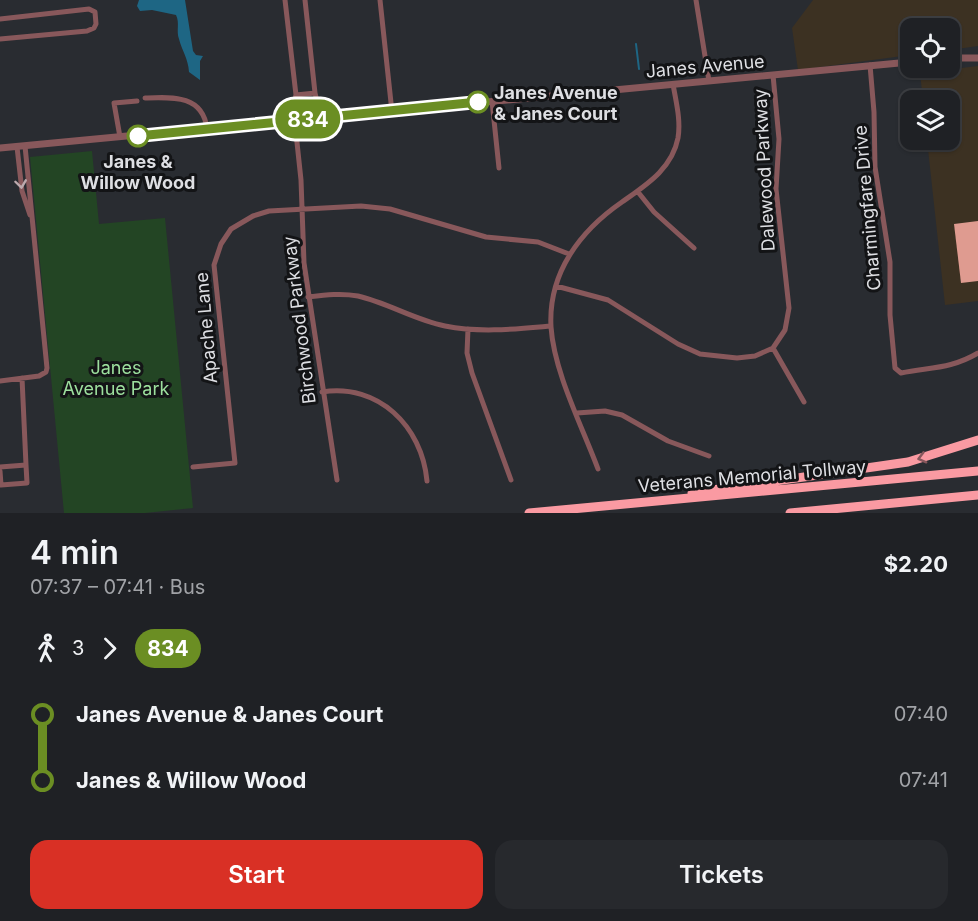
<!DOCTYPE html>
<html lang="en">
<head>
<meta charset="utf-8">
<style>
	body { margin:0; font-family:Inter,sans-serif; background:#27292d; color:#f1f3f6; height:100vh; display:flex; flex-direction:column; font-size:22px; white-space:nowrap }
	* { box-sizing:border-box; margin:0 }
	p { font-size:20px; color:#a1a3a7 }
	.icon { flex:none; width:33px; height:33px; fill:none; stroke:currentColor; stroke-width:2; stroke-linecap:round; stroke-linejoin:round }
	.map { position:relative; height:513px; overflow:hidden }
	.details { display:flex; flex-direction:column; background:#1f2125; flex:1 }
	.details>* { flex:none }
	.badge { padding:0 12px; border-radius:20px; font-size:21px; line-height:39px }
	.buttons { position:absolute; left:900px; top:18px; display:grid; gap:12px }
	.buttons a { display:grid; place-items:center; width:60px; height:60px; border-radius:12px; background:#1f2125; box-shadow:0 2px 4px #0004,0 0 0 2px #3c3e42; font-size:30px }
	.map>.badge { position:absolute; translate:-50% -50%; box-shadow:0 0 0 3px #fff }
	.legs { display:flex; align-items:center; gap:9px; height:66px; padding:0 30px; font-size:20px }
	.legs p { margin-inline-start:auto }
	.summary { display:flex; align-items:center; justify-content:space-between; height:102px; padding:0 30px }
	h1 { font-size:33px; font-weight:600; line-height:45px }
	.action { display:flex; gap:12px; margin-top:auto; padding:12px 30px }
	.action a { flex:1; height:69px; border-radius:18px; background:#d93025; color:#fff; font-size:24px; font-weight:600; line-height:69px; text-align:center }
	.action a+a { background:#27292d; color:#f1f3f6 }
	ul { padding:0 30px; list-style:none }
	li { display:flex; align-items:center; gap:21px; height:66px; font-size:22px }
	li i { display:grid; place-items:center; width:9px; height:100%; margin:0 8px; background:currentColor }
	li i::after { content:''; width:15px; height:15px; margin:-8px; border:4px solid; border-radius:50%; background:#1f2125 }
	li p { margin-inline-start:auto }
	li:first-child i { background:linear-gradient(#0000 50%,currentColor 0) }
	li:last-child i { background:linear-gradient(currentColor 50%,#0000 0) }
	.map>svg:first-child { display:block }
</style>
</head>
<body>
<div class="map">
<svg width="978" height="513" viewBox="0 0 978 513">
	<rect width="100%" height="100%" fill="#292c31"/>
	<!-- commercial -->
	<path fill="#3c3122" d="M813,0h165v46l-28,4v-22h-40v27l-112,15 -6,-42z
		M978,66v235l-33,4 -18,-165h23v-40h-27l-3,-27z"/>
	<!-- green -->
	<path fill="#234524" d="M92,151l7,73 66,-6 28,290 -48,5h-81l-34,-356z"/>
	<!-- water -->
	<path fill="#1e6684" d="M139,0h46l8,51 3,4 7,1 -3,5v19l-11,-8c-1,-14 -7,-21 -10,-33 -3,-8 1,-16 -3,-24l-24,-5 -12,1 -3,-5z"/>
	<g fill="none" stroke-linecap="round" stroke-linejoin="round">
		<!-- stream -->
		<path stroke="#1e6684" stroke-width="2" d="M636,44l3,25"/>
	</g>
	<!-- building -->
	<path fill="#df9b90" d="M978,221v60l-17,2 -7,-59z"/>
	<g fill="none" stroke-linecap="round" stroke-linejoin="round">
		<!-- minor -->
		<path stroke="#88585b" stroke-width="5" d="M285,0l11,95 -3,10 8,75 3,83 33,217
			M305,0l10,93 6,25
			M380,0l12,112
			M696,0l13,81
			M0,19l89,-10 6,3 1,12 -2,4 -7,3 -87,8
			M870,65l4,47 1,55 15,95v53l5,53 6,5c30,-6 50,-4 77,-20
			M296,95l19,-2
			M145,98c28,-1 58,-3 62,31
			M492,101l7,67
			M120,137l-6,-34 23,-2
			M17,147l5,44 8,24
			M638,192l16,20 40,36
			M556,286l52,14 70,44 22,10 37,4 18,-2 18,-8 12,-18 4,-22 -13,-119 3,-50 -6,-64
			M308,297c17,-2 33,-4 50,-1 30,7 57,24 87,30 35,7 71,3 106,0
			M468,329l-1,24 5,20 39,107
			M773,348l31,54
			M22,378l4,87
			M0,381l39,-5 7,-4 1,-4 -22,-222
			M322,392c56,-9 100,34 105,89
			M577,413l28,-2 17,4 46,26 41,15
			M0,467l26,-2 1,18 -26,2 -1,-14
			M193,467l42,-4 -21,-198 7,-21 10,-15 22,-13 16,-5 92,-5 29,3 96,28 52,5 31,12
			M598,469c-16,-43 -44,-97 -47,-142 -3,-54 29,-96 71,-125 24,-17 50,-33 56,-64 3,-18 -2,-36 -5,-54"/>
		<!-- tertiary -->
		<path stroke="#88585b" stroke-width="7" d="M950,58h28
			M0,148l910,-86"/>
		<!-- motorway -->
		<path stroke="#fa9aa2" stroke-width="9" d="M692,493l216,-31 70,-22
			M529,513l449,-42
			M790,513l188,-18"/>
	</g>
	<!-- one-way arrows -->
	<defs><path id="oneway-chevron" d="M-2-3.5L2.5 0L-2 3.5" fill="none" stroke-width="1.6" stroke-linecap="round" stroke-linejoin="round" transform="scale(1.5)"/></defs>
	<use stroke="#bca9ad" href="#oneway-chevron" transform="translate(21 184) rotate(82)"/>
	<use stroke="#86575c" href="#oneway-chevron" transform="translate(922 458) rotate(165)"/>
	<g fill="none" stroke-linecap="round" stroke-linejoin="round">
		<defs>
			<path id="line-1" d="M138,136l340,-34"/>
		</defs>
		<!-- line-1 casing -->
		<use href="#line-1" stroke="#fff" stroke-width="14"/>
		<!-- line-1 -->
		<use href="#line-1" stroke="#6b8e23" stroke-width="9"/>
	</g>
	<!-- markers -->
	<g fill="#fff" stroke="#6b8e23" stroke-width="3">
		<circle cx="478" cy="102" r="10"/>
		<circle cx="138" cy="136" r="10"/>
	</g>
	<g text-anchor="middle" dominant-baseline="central" stroke-width="6" stroke-linejoin="round" paint-order="stroke">
		<!-- street labels -->
		<g font-size="18" fill="#dedfe3" stroke="#131416">
			<text transform="translate(705 66) rotate(-5)">Janes Avenue</text>
			<text transform="translate(764 170) rotate(-93)">Dalewood Parkway</text>
			<text transform="translate(867 208) rotate(-95)">Charmingfare Drive</text>
			<text transform="translate(299 320) rotate(-97)">Birchwood Parkway</text>
			<text transform="translate(206 328) rotate(-95)">Apache Lane</text>
			<text transform="translate(752 476) rotate(-5)">Veterans Memorial Tollway</text>
		</g>
		<!-- stop labels -->
		<g font-size="18" font-weight="bold" fill="#dedfe3" stroke="#131416" text-anchor="start">
			<text x="494" y="92">Janes Avenue<tspan x="494" dy="21">&amp; Janes Court</tspan></text>
			<text x="138" y="161" text-anchor="middle">Janes &amp;<tspan x="138" dy="21">Willow Wood</tspan></text>
		</g>
		<!-- park labels -->
		<g font-size="18" fill="#9de09e" stroke="#131416">
			<text x="116" y="367">Janes<tspan x="116" dy="21">Avenue Park</tspan></text>
		</g>
	</g>
</svg>
<div class="buttons">
<a><svg class="icon" aria-label="locate" viewBox="0 0 24 24"><circle cx="12" cy="12" r="6"/><path d="M12 2v4M12 18v4M2 12h4M18 12h4"/></svg></a>
<a><svg class="icon" aria-label="layers" viewBox="0 0 24 24"><path d="M12 4l9 5-9 5-9-5zM3 14l9 5 9-5"/></svg></a>
</div>
<b class="badge" style="left:308px;top:119px;background:#6b8e23;color:#fff">834</b>
</div>
<section class="details">
<div class="summary"><div><h1>4 min</h1><p>07:37 – 07:41 · Bus</p></div><b>$2.20</b></div>
<div class="legs"><svg class="icon" aria-label="walk" viewBox="0 0 24 24"><circle cx="13" cy="4" r="2"/><path d="M13 8l-2 6 4 7M11 14l-3 7M7 12l3-4h3l4 4"/></svg>3<svg class="icon" aria-label="forward" viewBox="0 0 24 24"><path d="M9 5l7 7-7 7"/></svg><b class="badge" style="background:#6b8e23;color:#fff">834</b></div>
<ul>
<li><i style="color:#6b8e23"></i><b>Janes Avenue &amp; Janes Court</b><p>07:40</p></li>
<li><i style="color:#6b8e23"></i><b>Janes &amp; Willow Wood</b><p>07:41</p></li>
</ul>
<div class="action"><a>Start</a><a>Tickets</a></div>
</section>
</body>
</html>
